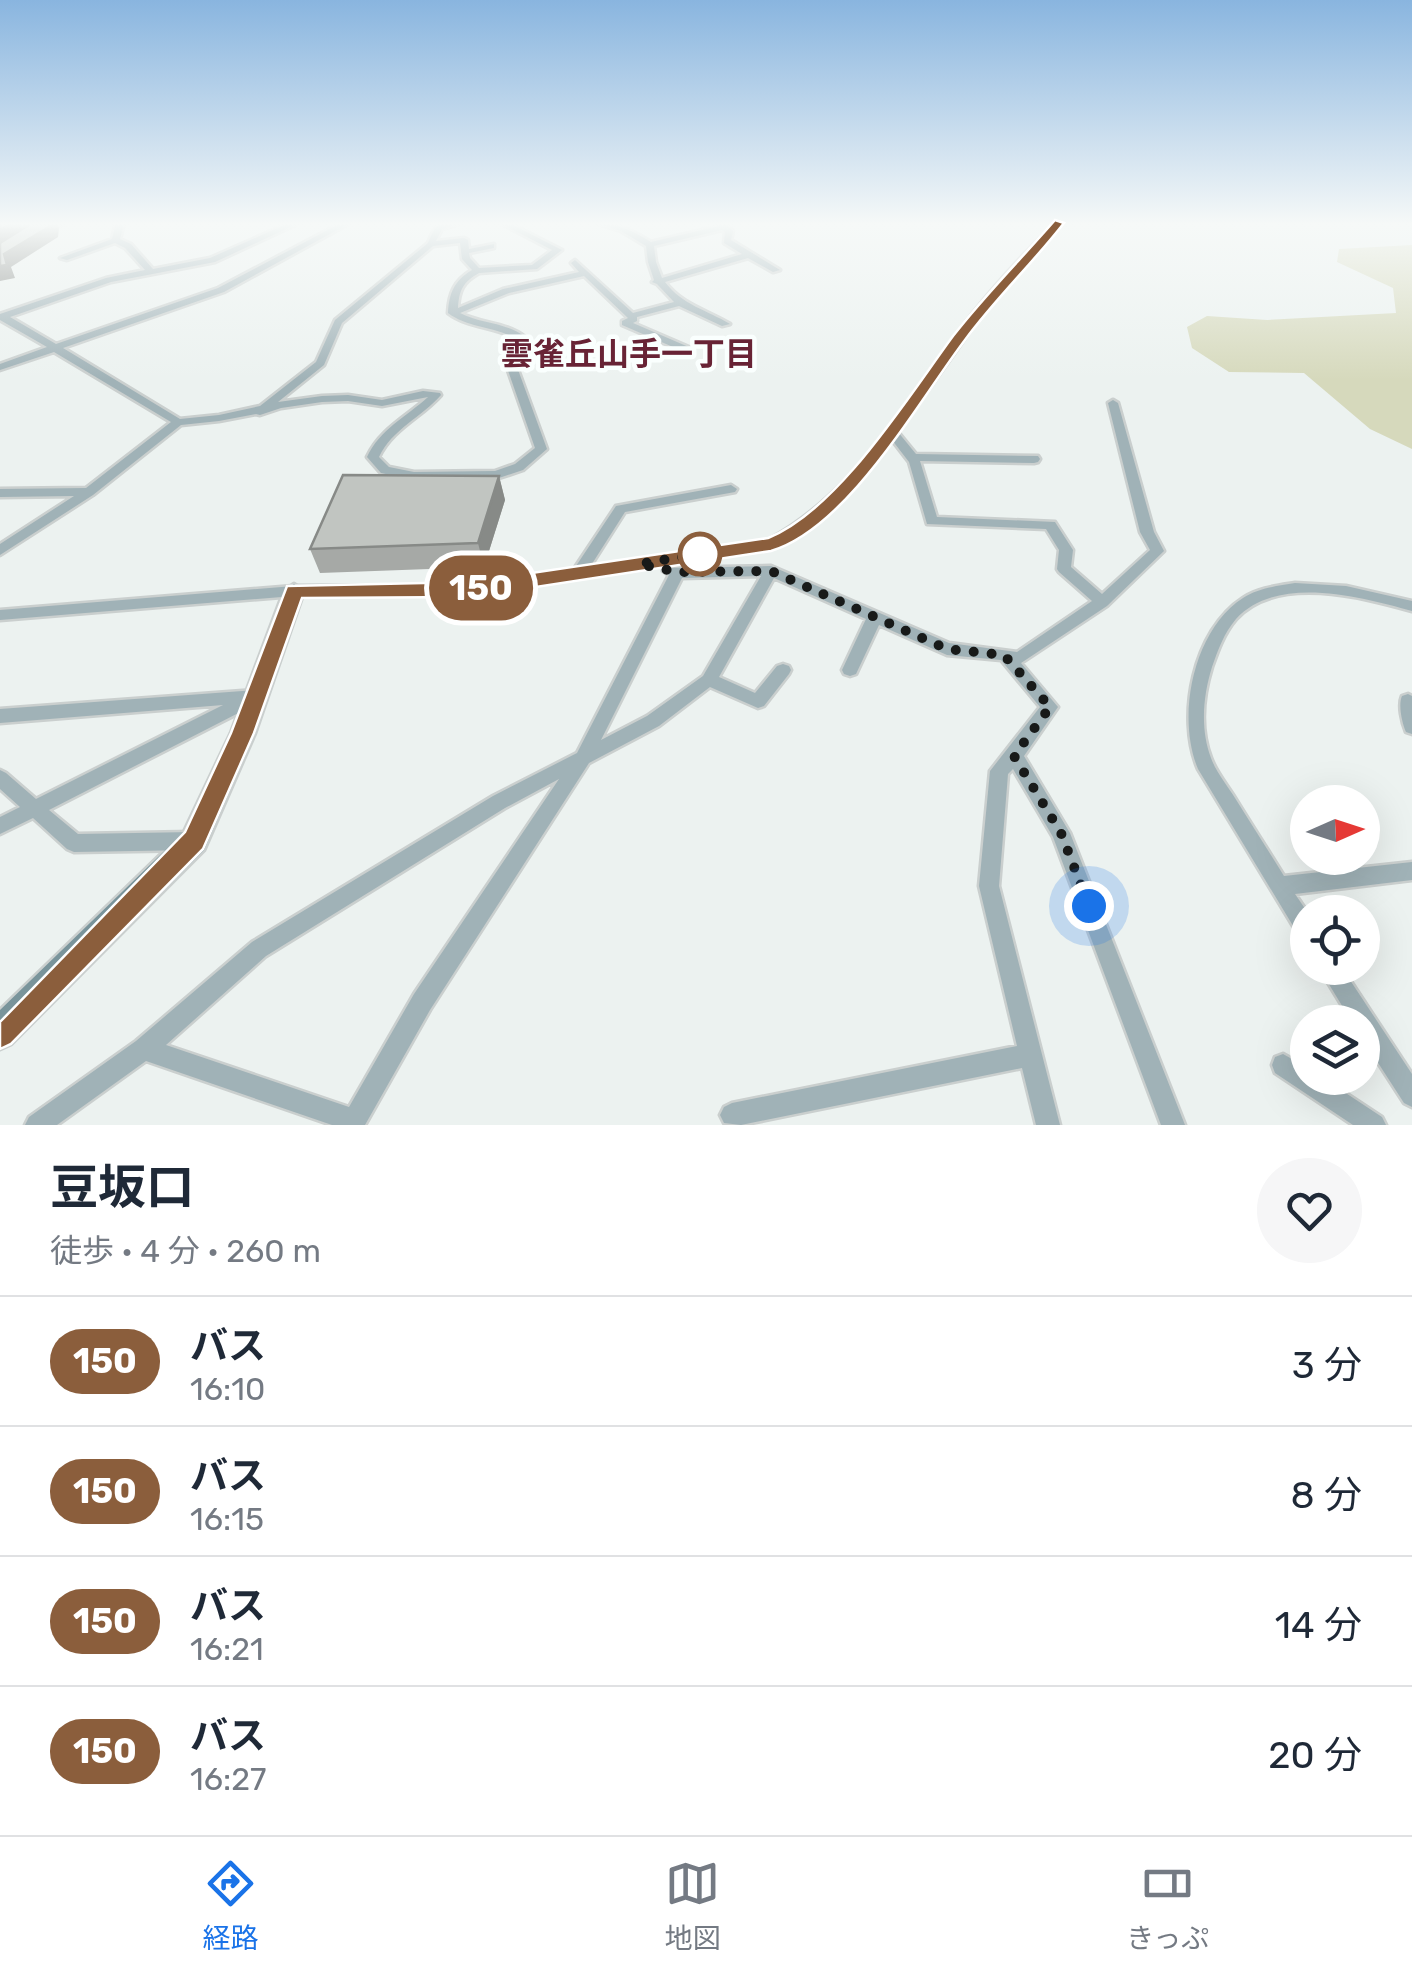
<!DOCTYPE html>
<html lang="ja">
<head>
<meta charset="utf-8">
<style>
	body { margin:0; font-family:Rubik,"Noto Sans JP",sans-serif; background:#f6f6f7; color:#1f2937; height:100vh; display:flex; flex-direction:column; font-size:38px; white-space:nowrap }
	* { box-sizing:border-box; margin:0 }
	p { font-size:32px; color:#747a83 }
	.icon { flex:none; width:55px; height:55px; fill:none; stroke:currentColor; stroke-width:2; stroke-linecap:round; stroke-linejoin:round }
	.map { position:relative; height:1125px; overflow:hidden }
	.panel { display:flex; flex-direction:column; background:#fff; flex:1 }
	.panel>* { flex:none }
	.badge { padding:0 20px; border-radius:32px; font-size:35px; line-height:65px }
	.needle { width:65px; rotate:87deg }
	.fabs { position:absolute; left:1290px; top:785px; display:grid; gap:20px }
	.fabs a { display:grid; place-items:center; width:90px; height:90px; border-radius:50%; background:#fff; box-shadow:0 10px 40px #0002; font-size:50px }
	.you { position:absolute; width:50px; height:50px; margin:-25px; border:8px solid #fff; border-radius:50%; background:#1a73e8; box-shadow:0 0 0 15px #1a73e833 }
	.map>.badge { position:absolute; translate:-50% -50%; box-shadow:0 0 0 5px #fff }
	.round { display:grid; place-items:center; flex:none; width:105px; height:105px; border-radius:52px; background:#f6f6f7 }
	.headline { display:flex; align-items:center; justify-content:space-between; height:170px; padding:0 50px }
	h1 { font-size:48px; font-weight:700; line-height:75px }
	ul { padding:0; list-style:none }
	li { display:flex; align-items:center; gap:30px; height:130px; padding:0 50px; border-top:2px solid #e0e1e3 }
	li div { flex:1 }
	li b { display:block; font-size:38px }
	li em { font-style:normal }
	li .badge { min-width:110px; font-weight:700; text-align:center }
	.dock { display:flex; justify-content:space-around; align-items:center; height:140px; border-top:2px solid #e0e1e3; background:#fff; font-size:28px; color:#747a83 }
	.dock a { display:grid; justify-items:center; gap:5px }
	.dock .selected { color:#1a73e8 }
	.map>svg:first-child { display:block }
</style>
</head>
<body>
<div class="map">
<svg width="1412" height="1125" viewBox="0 0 1412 1125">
	<rect width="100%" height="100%" fill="#ecf2f0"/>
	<!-- green -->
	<path fill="#d6d9bc" d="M1412,245v204l-42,-20 -66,-56 -75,-1 -37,-24 -5,-21 20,-11 60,4 129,-7 -3,-25 -56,-26 2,-13z"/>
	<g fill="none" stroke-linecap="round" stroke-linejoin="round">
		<defs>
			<path id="street" d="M30,223h35l-4,2 -61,4v-4z
				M116,223h8l-4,16 11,5 22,25 57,-11 79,-35h10l-84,39 -104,20 -101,35 46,27 162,-56 123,-65h9l-126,69 -161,56 117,71 39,-4 41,-9 56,-44 19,-42 93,-77c9,-21 10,-21 33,-20l-19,6 -6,12 28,-3 4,2 1,9 25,-5v4l-25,5 1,5 9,10 53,-3 20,-15 -52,-27h9l53,27 -25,19 -58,4c-16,9 -20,17 -21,35l45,-19 76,-17 -8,-9 4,-3 58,53 41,-11 -17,-18 -5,-2 2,-2 -6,-18 -2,-16 -25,-15 -25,-8c22,0 37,8 55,19l68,-16 -2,-3h8l8,8 -2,9 49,30 -7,2 -25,-14 -83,24c17,23 42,28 65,42l-8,2 -43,-20 -42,11v4l-4,2 58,25v4l-4,1 -65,-28v-4l6,-3 -44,-42 -75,17 -49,20c21,11 46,9 65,24l-12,19 34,93 -24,21 -27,9 -82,1 -33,-7 -14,-16c13,-28 39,-40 61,-60l-46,9 -34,-5 -26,1 -41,6 -21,7 -4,-1 -37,7 -38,4 -88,70 -93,60v-11l74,-48 -74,1v-8l86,-1 85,-66 -117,-70 -54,18v-6l47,-17 -47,-27v-6l106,-36 39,-8 -20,-22 -10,-5 -48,17 -7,-2 52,-19zM722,230l3,2 -1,11 18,11 -80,24 -6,-16 -2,-16zM460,243l2,16 10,11c-18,11 -23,23 -24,43 20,15 45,13 67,25l-12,18 32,92 -20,16 -20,7 -81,1 -25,-5 -10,-10c13,-28 43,-40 62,-62l-1,-2 -17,-2 -41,9 -34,-5 -26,1 -44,6 46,-37 18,-42 91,-77z
				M1055,223h8l-78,87 -87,122 18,22 122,2 2,3 -2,3 -4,1 -114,-2 17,56 118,5 18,28 -2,17 31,27 48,-44 -10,-18 -32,-129 5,-3 5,3 36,129 10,19 -57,55 -86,57 37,44 -34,49 46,77 115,292h-24l-108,-288 -40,-68 -5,5 -9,112 61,239h-24l-14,-57 -281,57 -17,-2 -4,-8 4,-8 8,-4 285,-57 -38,-160 11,-115 50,-64 -39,-47 -54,-5 -68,-30 -23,49 -6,2 -6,-2 -2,-4 24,-51 -92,-41 -55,99 36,16 22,-27 6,-2 6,2 2,4 -2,4 -25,32 -6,2 -48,-21 -51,39 -70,37 -159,247 -65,115h-33l-186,-64 -89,64h-32l4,-8 107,-76 116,-99 241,-146 84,-43 92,-178 -6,-4 2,-3 106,-2 178,77 68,9 75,-51 -33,-29 -2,-3 2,-19 -13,-21 -119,-5 -18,-62 -17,-22c-32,42 -70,89 -121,108l-301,47 -176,1 -294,24v-10l294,-24 176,-1 104,-16 42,-63 115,-21 6,4 -2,3 -110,20 -35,55 178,-27c86,-46 133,-132 190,-208 30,-39 62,-75 97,-109zM761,576l-58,100 -56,40 -46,24 81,-162zM559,779l-145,215 -65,113 -183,-62 100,-89 239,-148z
				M1295,583l51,3 66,15v10c-51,-14 -135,-37 -176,8 -12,14 -18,31 -24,48 -9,29 -12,62 -1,91 5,14 16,27 24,40 16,26 33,52 49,78l128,-14v18l-117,14 13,19v29l-7,-3 -103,-170c-22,-52 -5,-139 45,-171 15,-10 34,-12 52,-15z
				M256,690l6,1 2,5 -2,5 -213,109 29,24 115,-2 7,3 2,6 -2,6 -7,3 -119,2 -7,-3 -34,-31 -33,16v-17l20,-10 -20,-18v-19l6,3 30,26 187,-94 -223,18v-14z
				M1408,694l4,2v38l-6,-2c-4,-9 -8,-27 -4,-36z
				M1319,968h23l70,106v33l-8,-4 -42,-65v-16h-10z
				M1283,1054l25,14v10h15l59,39 4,8h-33l-78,-52 -3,-8 3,-8z"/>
			<path id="secondary" d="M294,584l10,7 -49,142 -51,117 -193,194 -11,5v-39l184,-178 47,-99 53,-142z"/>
		</defs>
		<!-- street casing -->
		<use href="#street" stroke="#cacfce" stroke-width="5"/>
		<!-- secondary casing -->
		<use href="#secondary" stroke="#cacfce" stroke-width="5"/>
		<!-- street -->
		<use href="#street" fill="#a0b2b7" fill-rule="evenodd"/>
		<!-- secondary -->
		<use href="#secondary" fill="#79949b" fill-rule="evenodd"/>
	</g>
	<!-- wall -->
	<path fill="#a6a9a6" d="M499,476l6,24 -21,67 -164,6 -10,-24z"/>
	<!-- shaded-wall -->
	<path fill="#878a87" d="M12,223h7l5,9 -24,15v-17z
		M52,223h5l2,5 -1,9 -47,30 4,11 -15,3v-15l4,-12z
		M499,476l6,24 -21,67 -6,-24z"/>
	<!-- building -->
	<path fill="#c1c5c1" stroke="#878a87" stroke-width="2.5" d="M0,223h12l-12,7z
		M32,223h20v2l-48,29 3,11 -7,1v-23z
		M343,475l156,1 -21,67 -168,6z"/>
	<!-- sky -->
	<linearGradient id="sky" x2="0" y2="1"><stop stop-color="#89b5df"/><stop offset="0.59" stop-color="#f6f9f8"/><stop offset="1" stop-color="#f6f9f8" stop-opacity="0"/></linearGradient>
	<rect width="1412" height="380" fill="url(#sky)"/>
	<!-- line -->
	<path fill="#8b5e3c" stroke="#fff" stroke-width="2.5" d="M1055,220l9,3c-31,40 -69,76 -99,117 -47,62 -117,188 -194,211l-301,46 -168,1 -48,135 -51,116 -192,195 -11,5v-27l185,-190 46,-99 56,-147 183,-4 298,-44c70,-28 140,-141 185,-202 31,-40 68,-77 102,-116z"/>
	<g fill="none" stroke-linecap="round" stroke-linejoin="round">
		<!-- walk -->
		<path stroke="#181a19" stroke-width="10" stroke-dasharray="0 18" d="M700,554l-61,10 38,8 94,-1 176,78 57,6 46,52 -36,49 47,77 28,73"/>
	</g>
	<!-- markers -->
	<circle fill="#fff" stroke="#8b5e3c" stroke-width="5" cx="700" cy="554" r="20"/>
	<g text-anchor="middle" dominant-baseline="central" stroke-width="9" stroke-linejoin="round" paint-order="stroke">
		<!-- far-neighbourhood labels -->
		<g font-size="32" font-weight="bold" fill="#682335" stroke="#fafffe">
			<text x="629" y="354">雲雀丘山手一丁目</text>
		</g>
	</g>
</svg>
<div class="fabs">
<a><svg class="needle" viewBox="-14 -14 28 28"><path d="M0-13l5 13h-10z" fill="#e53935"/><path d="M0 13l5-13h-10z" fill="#747a83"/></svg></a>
<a><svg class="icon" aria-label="locate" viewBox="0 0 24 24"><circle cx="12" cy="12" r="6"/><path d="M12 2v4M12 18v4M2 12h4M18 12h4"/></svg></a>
<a><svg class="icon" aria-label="layers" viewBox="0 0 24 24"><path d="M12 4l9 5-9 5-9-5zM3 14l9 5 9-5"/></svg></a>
</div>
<div class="you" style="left:1089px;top:906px"></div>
<b class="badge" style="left:481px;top:588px;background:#8b5e3c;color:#fff">150</b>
</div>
<section class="panel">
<div class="headline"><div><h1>豆坂口</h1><p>徒歩 · 4 分 · 260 m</p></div><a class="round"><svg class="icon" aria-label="heart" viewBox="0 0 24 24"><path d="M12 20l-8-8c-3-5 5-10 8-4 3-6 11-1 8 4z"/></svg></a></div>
<ul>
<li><span class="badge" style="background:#8b5e3c;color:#fff">150</span><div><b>バス</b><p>16:10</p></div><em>3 分</em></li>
<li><span class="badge" style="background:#8b5e3c;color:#fff">150</span><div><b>バス</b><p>16:15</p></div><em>8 分</em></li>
<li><span class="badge" style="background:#8b5e3c;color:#fff">150</span><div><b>バス</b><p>16:21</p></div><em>14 分</em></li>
<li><span class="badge" style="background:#8b5e3c;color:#fff">150</span><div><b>バス</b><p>16:27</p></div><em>20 分</em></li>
</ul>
</section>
<nav class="dock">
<a class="selected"><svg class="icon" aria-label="directions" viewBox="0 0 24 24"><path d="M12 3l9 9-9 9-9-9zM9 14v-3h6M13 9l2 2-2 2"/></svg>経路</a>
<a><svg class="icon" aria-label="map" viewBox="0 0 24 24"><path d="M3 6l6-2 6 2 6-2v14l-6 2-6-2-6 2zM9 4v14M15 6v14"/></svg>地図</a>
<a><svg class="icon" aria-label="tickets" viewBox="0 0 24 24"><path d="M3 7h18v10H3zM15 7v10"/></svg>きっぷ</a>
</nav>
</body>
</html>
